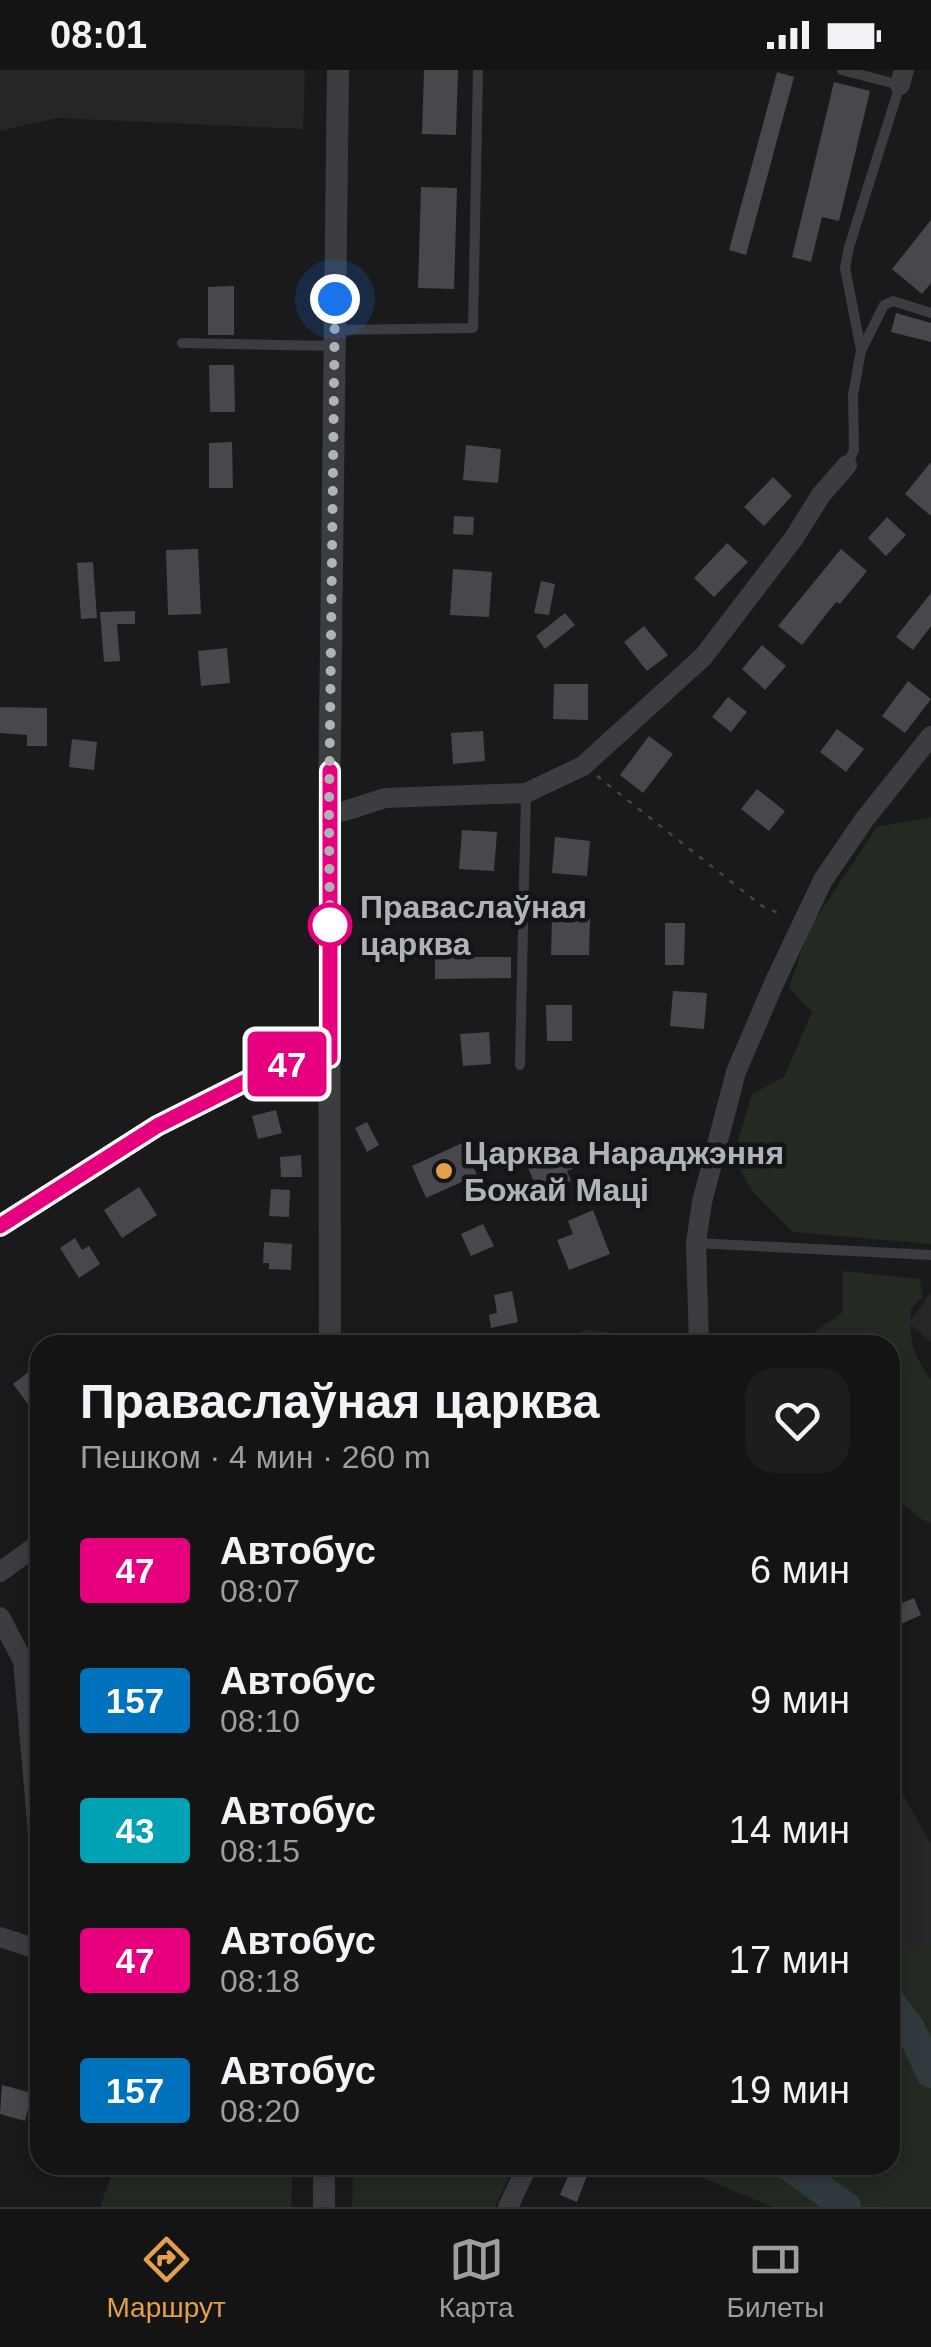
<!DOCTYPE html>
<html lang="ru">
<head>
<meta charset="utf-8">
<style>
	body { margin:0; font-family:Helvetica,sans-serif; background:#1d1d1e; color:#f1f3f6; height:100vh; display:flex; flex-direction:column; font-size:38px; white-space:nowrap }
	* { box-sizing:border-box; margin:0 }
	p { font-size:32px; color:#9d9ea0 }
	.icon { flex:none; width:55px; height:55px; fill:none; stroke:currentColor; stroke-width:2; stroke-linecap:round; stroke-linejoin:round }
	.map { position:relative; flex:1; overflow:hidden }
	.sheet { position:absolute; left:30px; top:1265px; width:870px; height:840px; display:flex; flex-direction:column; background:#141415; border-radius:30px; box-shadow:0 5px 25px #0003,0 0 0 2px #333334 }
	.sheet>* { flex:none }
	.badge { padding:0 20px; border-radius:8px; font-size:35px; line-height:65px }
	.you { position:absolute; width:50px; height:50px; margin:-25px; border:8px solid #fff; border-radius:50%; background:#1a73e8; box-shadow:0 0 0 15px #1a73e833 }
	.map>.badge { position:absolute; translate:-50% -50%; box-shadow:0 0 0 5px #fff }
	.round { display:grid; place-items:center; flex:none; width:105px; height:105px; border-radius:30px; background:#1d1d1e }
	.overview { display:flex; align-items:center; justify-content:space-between; height:170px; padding:0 50px }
	h1 { font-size:48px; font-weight:700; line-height:75px }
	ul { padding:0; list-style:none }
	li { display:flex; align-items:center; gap:30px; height:130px; padding:0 50px }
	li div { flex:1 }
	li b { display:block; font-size:38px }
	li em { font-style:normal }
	li .badge { min-width:110px; font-weight:700; text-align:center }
	.status { display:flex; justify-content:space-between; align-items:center; height:70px; padding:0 50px; background:#141415; direction:ltr }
	.status svg { height:28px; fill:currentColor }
	.tab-bar { display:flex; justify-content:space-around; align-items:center; height:140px; border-top:2px solid #333334; background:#141415; font-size:28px; color:#9d9ea0 }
	.tab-bar a { display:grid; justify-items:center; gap:5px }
	.tab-bar .selected { color:#e49f4a }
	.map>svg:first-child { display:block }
</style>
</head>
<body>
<div class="status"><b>08:01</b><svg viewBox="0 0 49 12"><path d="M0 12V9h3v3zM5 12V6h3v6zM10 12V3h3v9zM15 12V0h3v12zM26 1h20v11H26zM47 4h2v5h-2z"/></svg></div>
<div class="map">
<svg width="931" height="2137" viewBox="0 0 931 2137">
	<rect width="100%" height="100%" fill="#1a1a1c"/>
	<!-- built -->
	<path fill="#262629" d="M0,0h305l-2,59 -246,-11 -57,13z
		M930,1223l1,1v48l-22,-19z
		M890,1701l41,73v100l-41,5z"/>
	<!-- green -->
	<path fill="#222a22" d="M931,747v427l-138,-12 -41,-41 -19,-34 19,-63 32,-17 28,-65 -23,-24 20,-59 68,-102z
		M843,1201l77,8 3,18 -12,11c-2,32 1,45 20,72v143l-10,-4 -31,-25v-149h-94l47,-33z
		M587,1260l56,6 33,7v2h-114v-8z
		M931,1874v263h-158l-102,-42h219v-216z
		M115,2095h178l-2,42h-191z
		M353,2095h162l-20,42h-143z"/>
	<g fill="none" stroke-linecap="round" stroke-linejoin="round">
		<!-- river -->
		<path stroke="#313a3f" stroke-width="30" d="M890,1932l20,26 21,45
			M788,2095l58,42"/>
	</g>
	<!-- building -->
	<path fill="#47484c" d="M424,0h34l-2,65 -34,-1z
		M777,2l17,5 -48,178 -17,-5z
		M834,12l36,9 -31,130 -17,-4 -11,45 -19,-5z
		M421,117l36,1 -3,101 -36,-1z
		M931,150v63l-9,11 -30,-25z
		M234,216v49h-26v-48z
		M896,243l35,10v19l-40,-10z
		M209,295h25l1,47h-25z
		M232,372l1,46h-24v-45z
		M466,375l35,4 -3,34 -35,-3z
		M931,392v54l-26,-22z
		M773,407l19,19 -28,30 -20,-19z
		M454,446l20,1 -1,18 -20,-1z
		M887,447l19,18 -20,21 -18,-18z
		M727,473l21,19 -34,35 -20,-19z
		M198,479l3,65 -33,1 -2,-65z
		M841,479l26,22 -27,33 -4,-2 -34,43 -24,-19z
		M93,492l4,56 -16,1 -4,-56z
		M453,499l39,3 -3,45 -39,-2z
		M541,511l14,3 -6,31 -15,-2z
		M931,523v33l-18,24 -17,-13z
		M135,541v13h-18l3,37 -16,1 -4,-50z
		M565,543l10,12 -30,24 -9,-13z
		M644,556l24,29 -21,16 -23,-29z
		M762,575l24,21 -21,24 -23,-21z
		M227,578l3,35 -29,3 -3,-35z
		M908,611l23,18 -26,34 -23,-17z
		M554,614h34v36l-35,-1z
		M728,627l19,15 -16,20 -19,-15z
		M0,637l47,1v38h-20v-11l-27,-2z
		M837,659l27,20 -18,23 -26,-20z
		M483,661l2,30 -32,3 -2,-31z
		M649,666l24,18 -30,39 -23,-18z
		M72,669l25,3 -3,28 -25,-3z
		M757,719l28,22 -16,20 -28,-22z
		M462,760l35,2 -3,39 -35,-2z
		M555,767l35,4 -3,35 -35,-3z
		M552,848l38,1 -1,36h-38z
		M665,853h20l-1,42h-19z
		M435,887h76v21l-76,1z
		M673,921l34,2 -3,36 -34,-3z
		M546,935h26v36h-25z
		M489,962l2,32 -28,2 -3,-32z
		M276,1040l6,23 -24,6 -6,-23z
		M367,1052l12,23 -12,7 -12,-24z
		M462,1073l15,32 -51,23 -14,-32z
		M555,1074l5,11 9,-4 7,16 -9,4 4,10 -21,9 -4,-9 -10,5 -8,-18 10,-4 -4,-10z
		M301,1085l1,22h-21l-1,-20z
		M139,1117l18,28 -35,23 -18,-28z
		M271,1119l19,1 -1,27 -20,-1z
		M593,1140l17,44 -41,16 -12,-30 16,-6 -5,-13z
		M483,1154l11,22 -23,10 -10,-22z
		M75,1168l7,12 7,-4 11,18 -21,14 -19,-30z
		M264,1172l28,2 -1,26 -22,-1v-6h-6z
		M512,1221l6,31 -27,6 -2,-13 8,-2 -3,-18z
		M40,1293v32l-12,9 -15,-20z
		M914,1528l7,17 -27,12 -4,-9v-10z
		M2,2015l30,8 -7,28 -25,-7z
		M572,2097l16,6 -11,29 -17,-7z"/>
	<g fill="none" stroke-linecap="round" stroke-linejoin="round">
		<!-- path -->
		<path stroke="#414448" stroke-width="2.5" stroke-dasharray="5 8" stroke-linecap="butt" d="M597,706l165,130 21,9"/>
		<!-- service -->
		<path stroke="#3b3d41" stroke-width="10" d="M842,0l58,15 -51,162 -4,21 16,82 -8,45 1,55 -7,15
			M336,260l137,-2 5,-258
			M182,273l152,3
			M862,279l22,-44 9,-4 38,12
			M520,995l6,-272
			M696,1173l235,12"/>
		<!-- minor -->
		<path stroke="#3b3d41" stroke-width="20" d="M900,15l4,-15
			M329,743l16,-2 40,-13 141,-5 57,-27 120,-109 91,-119 27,-43 26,-30
			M0,1155l157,-99 117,-59 56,-9
			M699,1275l-3,-102 6,-41 34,-130 39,-91 48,-101 41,-60 67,-84
			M0,1502l40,-29
			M0,1547l23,44 17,195
			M0,1867l40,13
			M508,2137l20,-42"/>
		<!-- tertiary -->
		<path stroke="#3b3d41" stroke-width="22" d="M330,1275l-1,-532 9,-743
			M324,2137v-42"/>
	</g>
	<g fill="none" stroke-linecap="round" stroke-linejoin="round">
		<defs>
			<path id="line" d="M0,1156l157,-100 117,-59 56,-9v-287"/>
		</defs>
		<!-- line casing -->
		<use href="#line" stroke="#fff" stroke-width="22"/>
		<!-- line -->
		<use href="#line" stroke="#e6007e" stroke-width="15"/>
		<!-- walk -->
		<path stroke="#aeb3ba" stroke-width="10" stroke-dasharray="0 18" d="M330,855v17l-1,-130 6,-513"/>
	</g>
	<!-- markers -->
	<circle fill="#fff" stroke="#e6007e" stroke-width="5" cx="330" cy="855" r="20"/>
	<circle fill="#e49f4a" stroke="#151517" stroke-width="4" cx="444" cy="1101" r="10"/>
	<g text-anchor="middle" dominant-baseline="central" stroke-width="9" stroke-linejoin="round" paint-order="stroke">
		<!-- stop labels -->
		<g font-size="32" font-weight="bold" fill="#aeb3ba" stroke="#151517" text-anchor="start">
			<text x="360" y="837">Праваслаўная<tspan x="360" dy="37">царква</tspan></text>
		</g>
		<!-- poi labels -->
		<g font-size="32" font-weight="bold" fill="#aeb3ba" stroke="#151517" text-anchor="start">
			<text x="464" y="1083">Царква Нараджэння<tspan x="464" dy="37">Божай Маці</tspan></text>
		</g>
	</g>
</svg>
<div class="you" style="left:335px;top:229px"></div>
<b class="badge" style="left:287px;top:994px;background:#e6007e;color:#fff">47</b>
<section class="sheet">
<div class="overview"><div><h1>Праваслаўная царква</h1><p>Пешком · 4 мин · 260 m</p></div><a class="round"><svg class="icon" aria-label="heart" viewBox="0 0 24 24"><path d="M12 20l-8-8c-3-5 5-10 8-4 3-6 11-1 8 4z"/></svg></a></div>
<ul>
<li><span class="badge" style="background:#e6007e;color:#fff">47</span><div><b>Автобус</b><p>08:07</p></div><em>6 мин</em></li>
<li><span class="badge" style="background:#0072bc;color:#fff">157</span><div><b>Автобус</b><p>08:10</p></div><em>9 мин</em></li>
<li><span class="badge" style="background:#00a3b4;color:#fff">43</span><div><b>Автобус</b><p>08:15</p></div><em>14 мин</em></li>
<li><span class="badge" style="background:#e6007e;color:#fff">47</span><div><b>Автобус</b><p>08:18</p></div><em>17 мин</em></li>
<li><span class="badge" style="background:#0072bc;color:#fff">157</span><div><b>Автобус</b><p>08:20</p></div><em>19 мин</em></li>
</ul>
</section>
</div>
<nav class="tab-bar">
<a class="selected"><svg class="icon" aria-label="directions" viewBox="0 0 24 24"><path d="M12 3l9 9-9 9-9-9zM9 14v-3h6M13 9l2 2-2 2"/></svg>Маршрут</a>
<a><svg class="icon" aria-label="map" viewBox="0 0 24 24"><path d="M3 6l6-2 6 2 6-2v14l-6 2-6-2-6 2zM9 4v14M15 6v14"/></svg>Карта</a>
<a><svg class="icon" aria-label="tickets" viewBox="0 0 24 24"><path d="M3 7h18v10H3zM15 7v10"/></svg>Билеты</a>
</nav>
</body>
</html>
